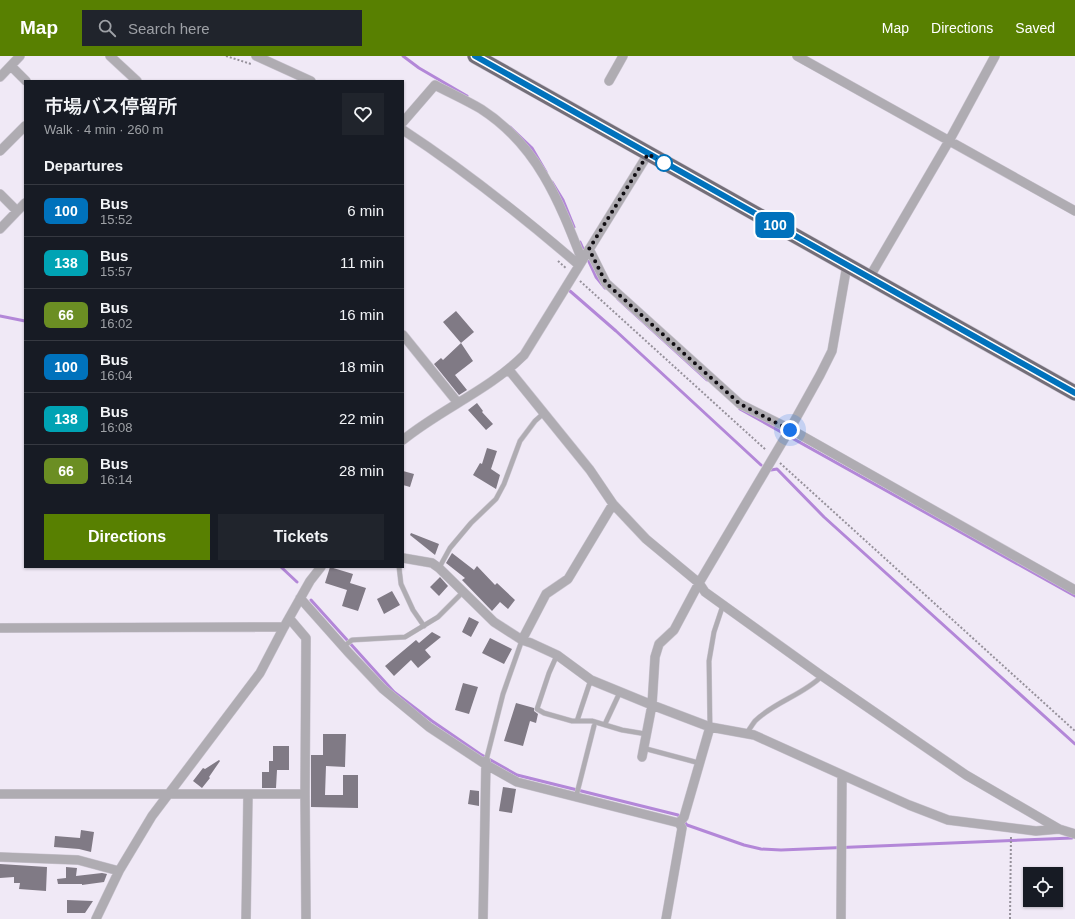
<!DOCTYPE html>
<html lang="en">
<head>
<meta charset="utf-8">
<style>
	body { margin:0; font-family:Arial,"Noto Sans JP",sans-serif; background:#20242c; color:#f1f3f6; height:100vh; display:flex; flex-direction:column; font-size:15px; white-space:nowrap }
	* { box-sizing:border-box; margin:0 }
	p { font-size:13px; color:#9ea1a6 }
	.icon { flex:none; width:22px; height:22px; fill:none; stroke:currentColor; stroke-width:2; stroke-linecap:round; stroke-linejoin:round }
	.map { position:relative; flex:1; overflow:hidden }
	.sheet { position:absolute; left:24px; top:24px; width:380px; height:488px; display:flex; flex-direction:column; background:#171b24; border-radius:0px; box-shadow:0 1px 3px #0004 }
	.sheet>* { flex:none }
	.badge { padding:0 8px; border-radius:6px; font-size:14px; line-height:26px }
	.tools { position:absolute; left:1023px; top:811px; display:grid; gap:8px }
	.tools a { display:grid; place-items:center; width:40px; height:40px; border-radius:0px; background:#171b24; box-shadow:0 1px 3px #0004; font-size:20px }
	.you { position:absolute; width:20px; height:20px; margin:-10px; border:3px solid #fff; border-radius:50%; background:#1a73e8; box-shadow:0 0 0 6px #1a73e833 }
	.map>.badge { position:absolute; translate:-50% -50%; box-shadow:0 0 0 2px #fff }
	h2 { padding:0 20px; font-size:15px; line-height:36px }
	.round { display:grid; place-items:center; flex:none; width:42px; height:42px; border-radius:0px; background:#20242c }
	.head { display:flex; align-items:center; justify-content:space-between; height:68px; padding:0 20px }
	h1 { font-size:19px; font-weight:600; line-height:30px }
	.action { display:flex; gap:8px; margin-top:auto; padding:8px 20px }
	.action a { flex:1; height:46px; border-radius:0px; background:#588001; color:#fff; font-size:16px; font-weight:600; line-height:46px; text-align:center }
	.action a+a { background:#20242c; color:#f1f3f6 }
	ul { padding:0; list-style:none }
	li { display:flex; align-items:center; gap:12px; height:52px; padding:0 20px; border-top:1px solid #363941 }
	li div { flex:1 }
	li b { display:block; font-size:15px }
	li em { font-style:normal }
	li .badge { min-width:44px; font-weight:700; text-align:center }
	header { display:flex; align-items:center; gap:24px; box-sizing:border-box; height:56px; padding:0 20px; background:#588001; color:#fff }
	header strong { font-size:19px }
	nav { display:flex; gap:22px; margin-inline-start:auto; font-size:14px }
	.search { width:280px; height:36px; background:#20242c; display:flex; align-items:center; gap:10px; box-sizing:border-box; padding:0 14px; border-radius:0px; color:#9ea1a6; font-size:15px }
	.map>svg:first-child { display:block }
</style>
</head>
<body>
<header>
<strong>Map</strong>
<div class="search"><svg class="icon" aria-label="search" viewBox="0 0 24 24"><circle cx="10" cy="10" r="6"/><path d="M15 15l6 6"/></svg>Search here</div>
<nav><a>Map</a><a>Directions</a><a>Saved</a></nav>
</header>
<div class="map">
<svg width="1075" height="863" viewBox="0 0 1075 863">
	<rect width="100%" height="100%" fill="#f0e9f6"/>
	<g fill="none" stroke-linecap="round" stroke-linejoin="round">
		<!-- stream -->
		<path stroke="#b387d8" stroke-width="3" d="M403,0l16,12 48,28
			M510,71l22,21 14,24
			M552,126l11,18 11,27
			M580,186l16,35 9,11
			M570,235l46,40 145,134
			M618,243l89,81
			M0,260l25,5
			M740,353l335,187
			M771,414l6,-1 47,48 251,227
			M281,511l16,15
			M311,544l83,92 38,29 48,33 37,21 161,40 9,10 57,20 17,4 20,1 291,-12"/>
	</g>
	<!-- building -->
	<path fill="#807a85" d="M456,255l18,21 -13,11 -18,-21z
		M461,287l12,18 -18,14 12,15 -8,5 -25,-31 7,-6 2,2z
		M477,347l6,8 -1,1 11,12 -7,6 -18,-20z
		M487,392l10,3 -6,18 9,6 -4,14 -23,-14 7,-12 2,1z
		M403,415l11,3 -4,13 -7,-2z
		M411,477l28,11 -4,11 -25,-20z
		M452,497l22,17 3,-4 18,19 2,-2 18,17 -7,9 -8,-7 -8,9 -30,-31 3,-2 -19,-15z
		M330,511l23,7 -3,9 16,5 -8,23 -16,-5 5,-16 -22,-7z
		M440,521l8,9 -9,10 -9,-9z
		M392,535l8,14 -16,9 -7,-15z
		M469,561l10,5 -8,15 -9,-5z
		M432,576l9,5 -16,13 6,7 -13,11 -7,-8 -17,16 -9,-10 31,-26 3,3z
		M490,582l22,11 -8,15 -22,-11z
		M463,627l15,4 -9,27 -14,-4z
		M516,647l18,5v3l4,3 -2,9 -6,-2 -7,25 -19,-5z
		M323,678h23l-1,33 -19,-1 -1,29h18v-20h15v33l-47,-1v-52h12z
		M273,690h16v24h-12l-1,18h-14v-16h7v-11h4z
		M219,704l1,1 -11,16 1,1 -8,10 -9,-7 10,-13 2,1z
		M503,731l13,2 -4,24 -13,-2z
		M470,734l9,1v15l-11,-2z
		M81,774l13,2 -3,20 -12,-3 -25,-2 1,-11 25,2z
		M0,808l47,3 -1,24 -27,-2 1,-6h-6v-6l-14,1z
		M66,811l11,1 -1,8 26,-3 5,1 -3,8 -22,3v-1h-24l-1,-5 9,-1z
		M67,844l26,1 -8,12h-18z"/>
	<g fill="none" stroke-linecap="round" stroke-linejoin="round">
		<defs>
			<path id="service" d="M399,511l2,17 12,26 11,16
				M439,512l11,-20 21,-25 25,-24 8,-15 16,-43 15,-20 9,-8
				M343,591l9,-7 53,-3 33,-20 25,-25
				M557,599l-8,18 -12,36 7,4 28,8h20l30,9 24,4
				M577,665l12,-36 4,-5
				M605,668l15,-32
				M710,671l-1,-66 5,-29 9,-27
				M746,678c3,-4 6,-9 9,-13 19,-19 48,-26 67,-45
				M643,692l56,15
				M486,705l17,-67 19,-54
				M576,741l18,-71"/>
			<path id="minor" d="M110,0l27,25
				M256,0l55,25
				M797,0l278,155
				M11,10l15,15
				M0,21l20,-21
				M609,25l14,-25
				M403,66l32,-37c15,8 31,15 46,24 56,36 78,92 101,151
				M403,74c64,42 119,86 176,135
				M0,95l25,-25
				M0,138l17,17
				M0,173l25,-26
				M589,193l17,34 134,121 50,25 285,161
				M869,222l80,-137 46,-85
				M403,279l55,68
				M509,314l81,100 23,34 33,35 53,44 6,9 117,84 144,99 93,54 16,5
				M403,384c38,-31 86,-50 121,-85l124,-201
				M403,502l29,5 7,5 55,54 28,18 9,3 26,12 34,25 61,25 58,22 44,8 155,70 39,15 88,11 23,-2
				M300,542l48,54 35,37 46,38 56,37 32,18 162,41 3,5 -16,91
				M289,562l17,20 -1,156 1,125
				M0,572l284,-1
				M522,584l24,-46 22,-15 45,-75
				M642,701l10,-52 3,-48 4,-13 15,-14 25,-47 91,-154 30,-54 12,-24 15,-86
				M0,738h305
				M679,767l5,-6 26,-90
				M0,801l78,3 41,11
				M96,863l23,-48 33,-55 108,-143 24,-46 26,-46 11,-14
				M246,863l2,-124
				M483,863l3,-158
				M841,863l1,-144"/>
			<path id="trunk" d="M475,0l600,337"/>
		</defs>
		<!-- service casing -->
		<use href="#service" stroke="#ccc6d2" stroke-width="5.5"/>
		<!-- minor casing -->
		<use href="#minor" stroke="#ccc6d2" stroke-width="10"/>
		<!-- trunk casing -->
		<use href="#trunk" stroke="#ccc6d2" stroke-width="16"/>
		<!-- path -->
		<path stroke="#96919b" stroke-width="2" stroke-dasharray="2 2" stroke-linecap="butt" d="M226,0l25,8
			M558,205l9,8
			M580,225l186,169
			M780,407l295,268
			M1010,863l1,-83"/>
		<!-- service -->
		<use href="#service" stroke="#afacb2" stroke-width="4.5"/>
		<!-- minor -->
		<use href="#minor" stroke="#afacb2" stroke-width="9"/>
		<!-- trunk -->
		<use href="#trunk" stroke="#736e78" stroke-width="15"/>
	</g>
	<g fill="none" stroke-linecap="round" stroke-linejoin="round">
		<defs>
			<path id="line" d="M475,0l600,337"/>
		</defs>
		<!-- line casing -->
		<use href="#line" stroke="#fff" stroke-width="9"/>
		<!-- line -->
		<use href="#line" stroke="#0072bc" stroke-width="6"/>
		<!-- walk -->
		<path stroke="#100d12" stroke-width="4" stroke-dasharray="0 7.2" d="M664,107l-16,-9 -59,95 17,34 134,121 50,26"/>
	</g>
	<!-- markers -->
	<circle fill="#fff" stroke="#0072bc" stroke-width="2" cx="664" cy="107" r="8"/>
</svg>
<div class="tools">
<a><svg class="icon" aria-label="locate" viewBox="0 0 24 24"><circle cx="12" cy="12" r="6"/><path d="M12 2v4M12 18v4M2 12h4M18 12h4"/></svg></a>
</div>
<div class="you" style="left:790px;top:374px"></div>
<b class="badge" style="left:775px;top:169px;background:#0072bc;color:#fff">100</b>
<section class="sheet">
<div class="head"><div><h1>市場バス停留所</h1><p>Walk · 4 min · 260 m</p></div><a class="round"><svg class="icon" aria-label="heart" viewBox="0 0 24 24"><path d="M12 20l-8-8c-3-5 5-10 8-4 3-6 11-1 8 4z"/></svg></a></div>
<h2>Departures</h2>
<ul>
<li><span class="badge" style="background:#0072bc;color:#fff">100</span><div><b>Bus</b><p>15:52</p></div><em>6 min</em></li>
<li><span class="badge" style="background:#00a3b4;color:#fff">138</span><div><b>Bus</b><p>15:57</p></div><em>11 min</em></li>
<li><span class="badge" style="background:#6b8e23;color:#fff">66</span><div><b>Bus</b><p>16:02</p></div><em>16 min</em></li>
<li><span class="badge" style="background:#0072bc;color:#fff">100</span><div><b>Bus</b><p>16:04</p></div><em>18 min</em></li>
<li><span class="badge" style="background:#00a3b4;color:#fff">138</span><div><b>Bus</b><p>16:08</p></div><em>22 min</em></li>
<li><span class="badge" style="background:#6b8e23;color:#fff">66</span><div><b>Bus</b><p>16:14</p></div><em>28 min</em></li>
</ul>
<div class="action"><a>Directions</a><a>Tickets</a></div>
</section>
</div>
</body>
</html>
